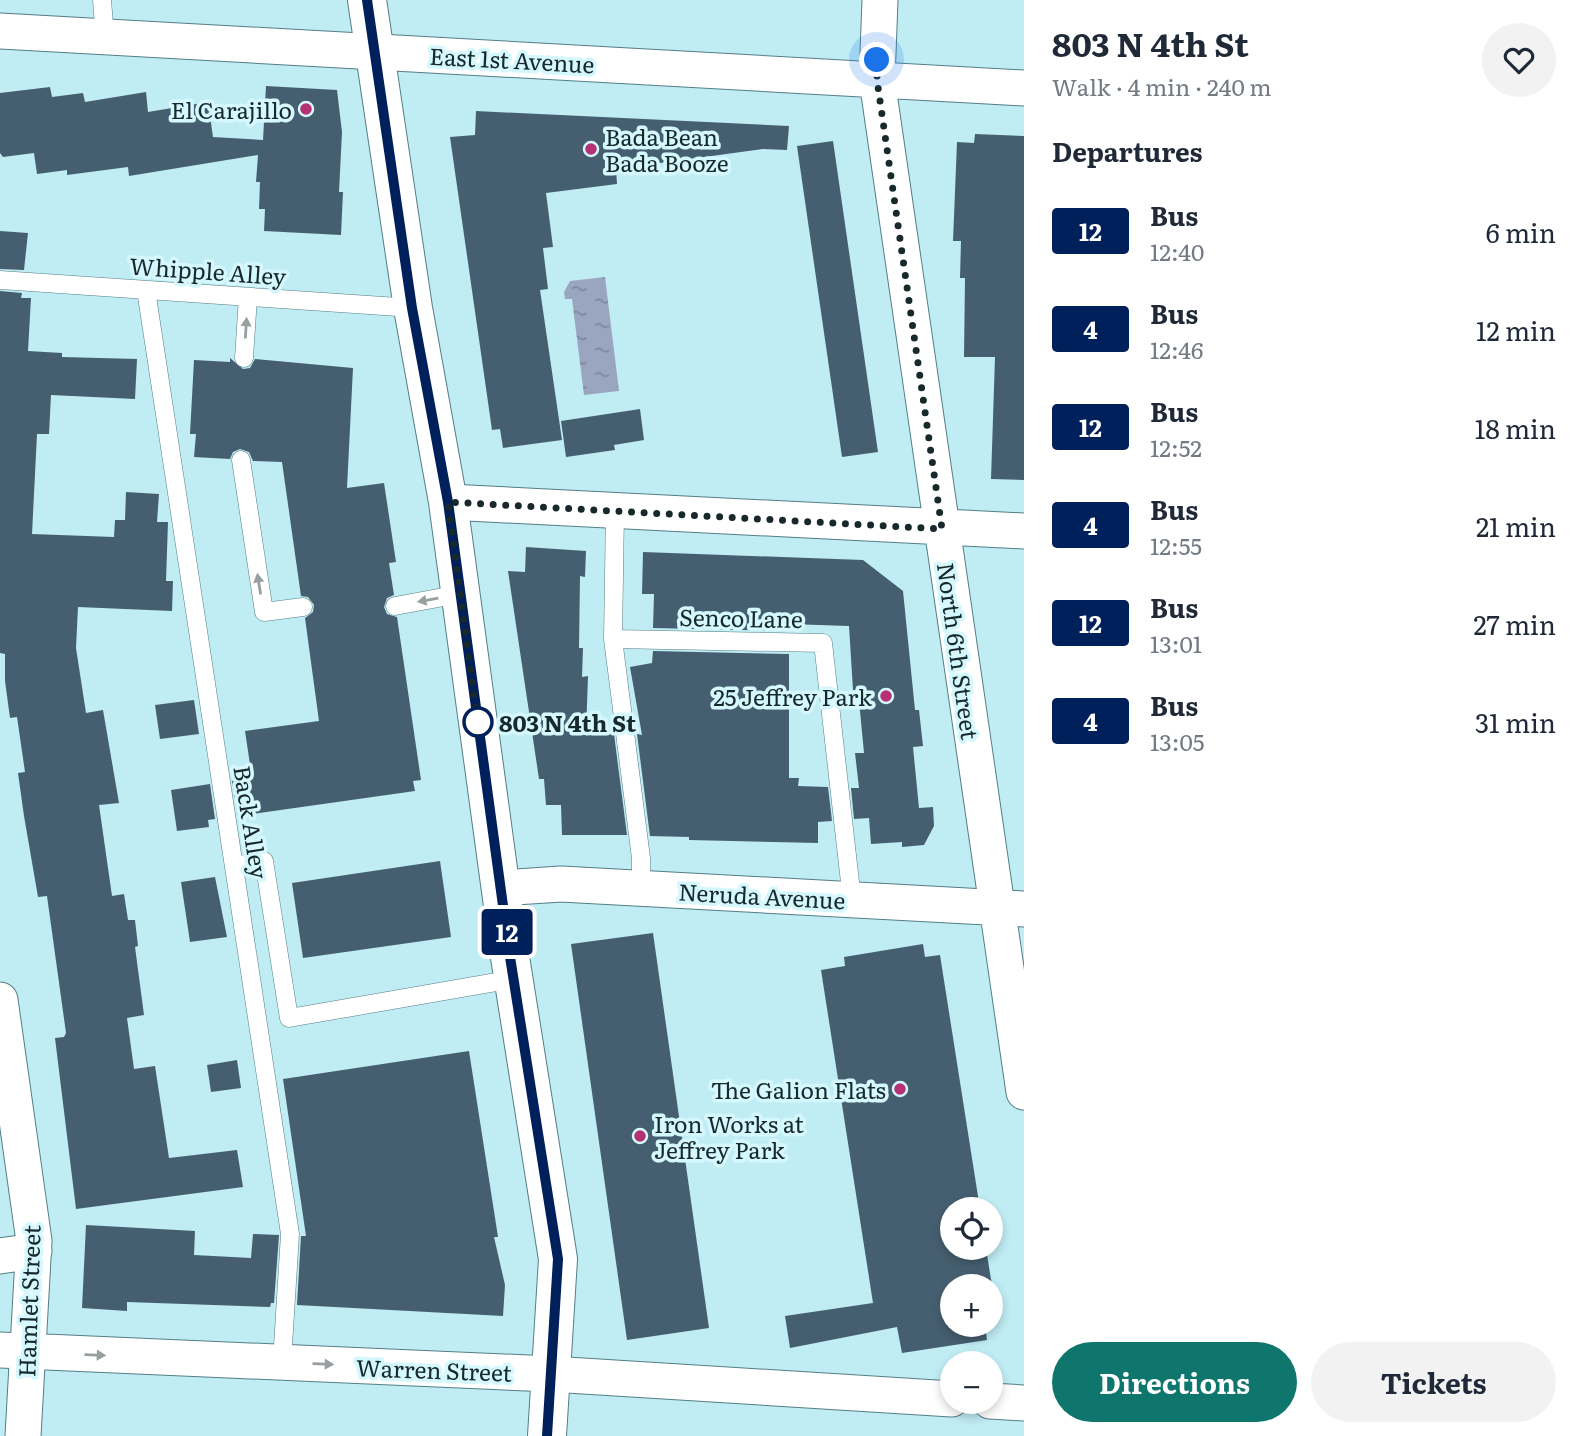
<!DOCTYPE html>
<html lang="en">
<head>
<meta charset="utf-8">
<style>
	body { margin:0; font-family:Literata,serif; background:#f2f2f3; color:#1f2937; height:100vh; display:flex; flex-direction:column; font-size:26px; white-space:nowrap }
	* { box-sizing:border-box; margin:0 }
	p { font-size:23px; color:#747a83 }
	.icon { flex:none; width:38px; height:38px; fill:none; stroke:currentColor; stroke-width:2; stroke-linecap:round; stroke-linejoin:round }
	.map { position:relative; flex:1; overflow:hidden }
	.panel { display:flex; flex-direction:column; background:#fff; width:560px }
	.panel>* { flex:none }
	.badge { padding:0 14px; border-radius:5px; font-size:24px; line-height:46px }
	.buttons { position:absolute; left:940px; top:1197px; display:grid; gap:14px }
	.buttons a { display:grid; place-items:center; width:63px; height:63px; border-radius:50%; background:#fff; box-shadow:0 4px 10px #0003; font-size:35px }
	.you { position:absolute; width:35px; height:35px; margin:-18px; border:5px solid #fff; border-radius:50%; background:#1a73e8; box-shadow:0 0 0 10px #1a73e833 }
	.map>.badge { position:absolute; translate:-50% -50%; box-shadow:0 0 0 4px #fff }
	h2 { padding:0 28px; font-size:26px; line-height:63px }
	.round { display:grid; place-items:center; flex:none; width:74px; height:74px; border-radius:37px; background:#f2f2f3 }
	.summary { display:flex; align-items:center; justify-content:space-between; height:119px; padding:0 28px }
	h1 { font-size:33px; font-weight:700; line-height:52px }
	.button { display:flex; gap:14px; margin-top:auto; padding:14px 28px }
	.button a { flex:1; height:80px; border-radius:42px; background:#0f766e; color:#fff; font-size:28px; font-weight:700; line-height:80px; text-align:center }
	.button a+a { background:#f2f2f3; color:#1f2937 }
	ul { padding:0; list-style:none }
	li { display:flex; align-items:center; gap:21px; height:98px; padding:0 28px }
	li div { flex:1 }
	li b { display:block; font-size:26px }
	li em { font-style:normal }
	li .badge { min-width:77px; font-weight:700; text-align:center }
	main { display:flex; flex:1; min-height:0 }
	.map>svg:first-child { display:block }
</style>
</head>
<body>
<main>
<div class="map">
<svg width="1024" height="1436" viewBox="0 0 1024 1436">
	<defs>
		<pattern id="water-ripples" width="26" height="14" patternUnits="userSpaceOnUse" patternTransform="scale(1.75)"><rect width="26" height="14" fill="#9aa6c0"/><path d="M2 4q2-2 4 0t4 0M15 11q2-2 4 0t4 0" fill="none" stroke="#7d879c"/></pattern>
	</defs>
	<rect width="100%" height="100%" fill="#c0ecf4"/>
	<!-- water -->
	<path fill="url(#water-ripples)" d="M605,277l14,114 -35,4 -12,-96h-7l-1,-7 6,-11z"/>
	<!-- building -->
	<path fill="#465f70" d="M266,86l71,4 5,42 -3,60h4l-2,43 -77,-4 1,-22h-6l1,-27h-4l2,-27 -129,21 -1,-9 -61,8v-5l-30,4 -3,-21 -31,4 -3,-4v-60l50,-6 2,10 31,-4 2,9 61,-10 2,20 60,-10 5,35 50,3z
		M476,111l313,15 -2,24 -24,-1 -147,20 1,15 -71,9 7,54 -10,1 5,41 -8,1 22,150 -59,8 -3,-19 -8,1 -42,-293 25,-2z
		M975,134l49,2v344l-33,-1 4,-122h-31l1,-79h-5l1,-37h-8l4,-99 17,1z
		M833,141l45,311 -36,5 -45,-311z
		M0,231l28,2 -4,37 -24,-1z
		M0,291l22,2 -1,5h10l-3,53 34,2v4l75,2 -2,40 -84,-4 -2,39h-12l-5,100 82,3 1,-17h10l1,-28 33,2 -2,28h11l-2,59h7l-1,30 -94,-4 -2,41 10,65 17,-3 16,93 -20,2 13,91 12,-2 4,26h7l3,26 -3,1 9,68 -17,3 7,51 21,-3 14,92 68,-8 6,37 -167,22 -21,-171 9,-1 2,-4 -19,-137 -9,1 -14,-81 -6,-43 7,-1 -8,-55 -7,1 -5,-37v-27l-5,-1z
		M230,358l13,11 7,-1 5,-9 98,9 -6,120 37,-5 12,79 -7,1 5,32 -7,3 -3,9 3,7 10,3 24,163 -8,1 2,10 -177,25 -6,-35 20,-3 -7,-47 74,-10 -14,-103 8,-6 1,-7 -6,-8 -7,-1 -19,-134 -29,-1 -4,-9 -9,-3 -7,3 -3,7 -36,-2 2,-23h-6l4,-74 36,2z
		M640,409l4,31 -30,5 1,5 -49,7 -5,-36z
		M526,547l60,4 -1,26 -5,-1 -1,72h4l-1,29 6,-1 -2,57 28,1 13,101h-65l-1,-30h-15l-2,-26h-5l-31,-208 17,1z
		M643,552l220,8 40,31 12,119h4l4,36 -10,1 6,61 14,-1 1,19 -10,19 -22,2v-5l-31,2 -2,-26 -15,1 -3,-31h8l-4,-35h9l-6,-63h-5l-4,-64 -60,-2v7l-136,-3 1,-34h-12z
		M653,651l136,3v124h10l-1,8 30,1 4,34 -14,1v21l-129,-3v-3l-39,-1 -13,-102 5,1 -12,-68 22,-4z
		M194,700l5,34 -39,5 -5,-34z
		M210,784l5,35 -7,1 1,7 -32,4 -6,-41z
		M440,861l11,76 -148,21 -11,-75z
		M215,877l12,60 -37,5 -9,-60z
		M653,933l56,395 -82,12 -56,-396z
		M923,944l2,13 15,-2 40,254h-28v39h34l11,69 -7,1v-32h-38v39h33l2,15 -85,13 -5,-26 -107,21 -5,-32 88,-13 -52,-333 24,-4 -1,-9z
		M469,1051l29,186h-4l11,48 -2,31 -206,-11 4,-69h5l-23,-157z
		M237,1060l4,28 -30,4 -4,-27z
		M86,1225l109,6 -1,24 57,3 2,-24 26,1 -5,68h-3l-1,4 -143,-5v9l-45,-3z"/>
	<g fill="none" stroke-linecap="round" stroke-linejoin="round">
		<defs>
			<path id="lane" d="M102,0l3,37
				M0,280l413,28
				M146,290l144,944 -8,128
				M244,358l4,-61
				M241,460l23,152 39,-5
				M615,511l-2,128 28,219v30
				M395,606l65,-12
				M613,639l210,4 29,257
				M234,866l30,-5 25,157 225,-39"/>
			<path id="street" d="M880,0l-3,80 147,1012
				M0,31l1024,57
				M448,502l576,29
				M501,888l60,-4 463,25
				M0,1000l34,241 -11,195
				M0,1256l34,-5
				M0,1350l551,24 401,25
				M990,1401l34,2"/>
			<path id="primary" d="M367,0l46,308 35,194 62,455 48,302 -11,177"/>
		</defs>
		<!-- lane casing -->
		<use href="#lane" stroke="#547e85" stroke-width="19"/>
		<!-- street casing -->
		<use href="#street" stroke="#547e85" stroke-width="37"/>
		<!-- primary casing -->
		<use href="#primary" stroke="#547e85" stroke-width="40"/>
		<!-- lane -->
		<use href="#lane" stroke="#fff" stroke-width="18"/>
		<!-- street -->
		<use href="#street" stroke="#fff" stroke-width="35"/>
		<!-- primary -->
		<use href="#primary" stroke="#fff" stroke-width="38"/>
	</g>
	<!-- one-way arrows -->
	<defs><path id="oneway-solid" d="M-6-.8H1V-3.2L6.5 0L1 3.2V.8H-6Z" transform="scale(1.75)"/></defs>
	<g fill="#979fa0">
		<use href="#oneway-solid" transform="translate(246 328) rotate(-86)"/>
		<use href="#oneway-solid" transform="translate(259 584) rotate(-99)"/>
		<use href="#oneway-solid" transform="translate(428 600) rotate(170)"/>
		<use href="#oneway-solid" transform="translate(95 1355) rotate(2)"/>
		<use href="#oneway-solid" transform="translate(323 1364) rotate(2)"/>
	</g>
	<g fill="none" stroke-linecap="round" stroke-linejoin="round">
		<defs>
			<path id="line" d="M367,0l45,308 36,194 62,455 48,302 -11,177"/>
		</defs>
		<!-- line casing -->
		<use href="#line" stroke="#fff" stroke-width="16"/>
		<!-- line -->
		<use href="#line" stroke="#00205b" stroke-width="10"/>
		<!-- walk -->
		<path stroke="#18292c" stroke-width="7" stroke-dasharray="0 12.6" d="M478,722v5l-30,-225 494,27 -65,-449v-20"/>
	</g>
	<!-- markers -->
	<g fill="#b53075" stroke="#d4f8fe" stroke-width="2.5">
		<circle cx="306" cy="109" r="7"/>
		<circle cx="591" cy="149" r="7"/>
		<circle cx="886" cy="696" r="7"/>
		<circle cx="900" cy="1089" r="7"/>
		<circle cx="640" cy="1136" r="7"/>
	</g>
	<circle fill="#fff" stroke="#00205b" stroke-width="3.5" cx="478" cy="722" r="14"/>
	<g text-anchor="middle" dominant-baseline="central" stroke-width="7" stroke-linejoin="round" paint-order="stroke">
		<!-- street labels -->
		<g font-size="23" fill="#18292c" stroke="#d4f8fe">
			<text transform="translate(512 59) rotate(3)">East 1st Avenue</text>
			<text transform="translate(208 270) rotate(4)">Whipple Alley</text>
			<text transform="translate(741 617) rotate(1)">Senco Lane</text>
			<text transform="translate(959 651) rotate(82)">North 6th Street</text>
			<text transform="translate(252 822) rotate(81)">Back Alley</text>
			<text transform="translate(762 895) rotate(3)">Neruda Avenue</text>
			<text transform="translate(28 1301) rotate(-88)">Hamlet Street</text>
			<text transform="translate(434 1369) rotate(2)">Warren Street</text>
		</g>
		<!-- poi labels -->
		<g font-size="23" fill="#18292c" stroke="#d4f8fe" text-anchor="end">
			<text x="292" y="109">El Carajillo</text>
			<text x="605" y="136" text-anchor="start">Bada Bean<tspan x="605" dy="26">Bada Booze</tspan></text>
			<text x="872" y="696">25 Jeffrey Park</text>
			<text x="886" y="1089">The Galion Flats</text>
			<text x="654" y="1123" text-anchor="start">Iron Works at<tspan x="654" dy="26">Jeffrey Park</tspan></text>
		</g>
		<!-- stop labels -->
		<g font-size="23" font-weight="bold" fill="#18292c" stroke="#d4f8fe" text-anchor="start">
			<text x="499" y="722">803 N 4th St</text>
		</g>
	</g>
</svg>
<div class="buttons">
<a><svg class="icon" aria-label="locate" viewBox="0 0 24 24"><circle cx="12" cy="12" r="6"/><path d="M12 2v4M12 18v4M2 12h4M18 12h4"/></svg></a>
<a>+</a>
<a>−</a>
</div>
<div class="you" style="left:877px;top:60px"></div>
<b class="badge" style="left:507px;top:932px;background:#00205b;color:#fff">12</b>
</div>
<section class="panel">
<div class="summary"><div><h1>803 N 4th St</h1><p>Walk · 4 min · 240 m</p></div><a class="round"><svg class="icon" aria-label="heart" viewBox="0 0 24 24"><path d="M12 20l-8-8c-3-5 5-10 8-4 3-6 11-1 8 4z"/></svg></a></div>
<h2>Departures</h2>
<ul>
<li><span class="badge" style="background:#00205b;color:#fff">12</span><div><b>Bus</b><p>12:40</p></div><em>6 min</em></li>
<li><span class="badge" style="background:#00205b;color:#fff">4</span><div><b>Bus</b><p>12:46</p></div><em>12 min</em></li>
<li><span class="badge" style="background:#00205b;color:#fff">12</span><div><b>Bus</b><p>12:52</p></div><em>18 min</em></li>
<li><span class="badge" style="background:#00205b;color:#fff">4</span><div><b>Bus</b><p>12:55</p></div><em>21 min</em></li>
<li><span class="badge" style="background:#00205b;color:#fff">12</span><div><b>Bus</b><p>13:01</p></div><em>27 min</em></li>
<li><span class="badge" style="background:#00205b;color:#fff">4</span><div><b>Bus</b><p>13:05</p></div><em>31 min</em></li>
</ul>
<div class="button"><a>Directions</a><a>Tickets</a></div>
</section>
</main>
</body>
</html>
